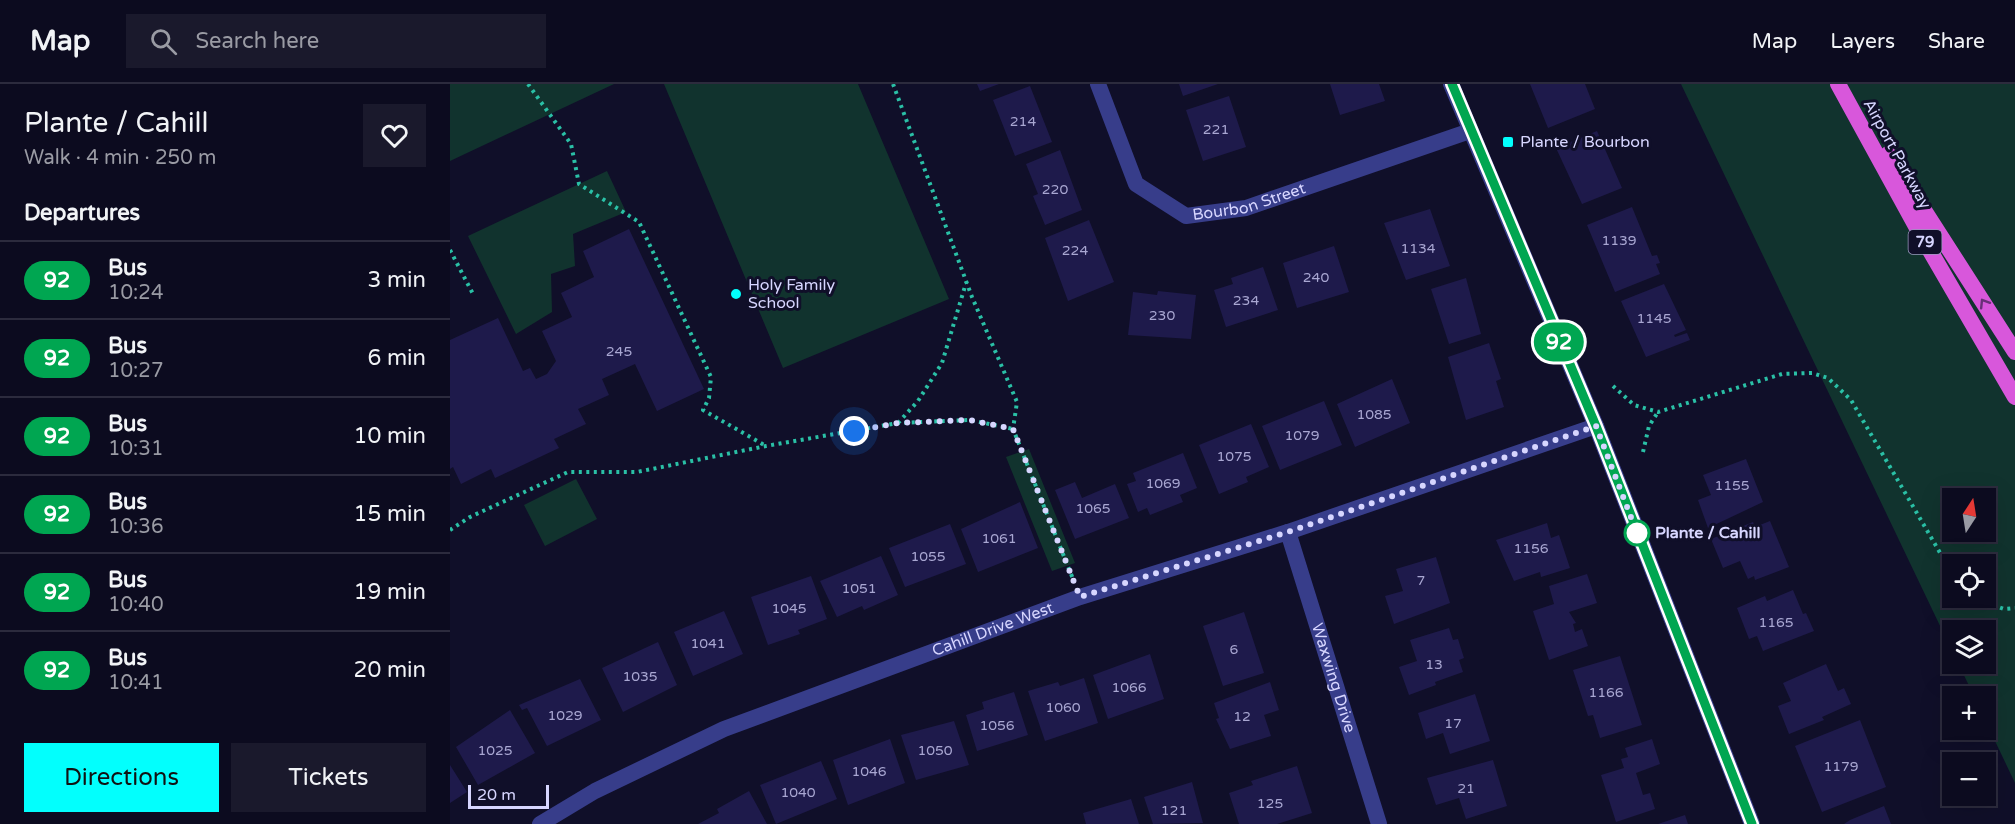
<!DOCTYPE html>
<html lang="en">
<head>
<meta charset="utf-8">
<style>
	body { margin:0; font-family:"Varela Round",sans-serif; background:#1a192c; color:#f1f3f6; height:100vh; display:flex; flex-direction:column; font-size:22px; white-space:nowrap }
	* { box-sizing:border-box; margin:0 }
	p { font-size:20px; color:#9a9ba4 }
	.icon { flex:none; width:33px; height:33px; fill:none; stroke:currentColor; stroke-width:2; stroke-linecap:round; stroke-linejoin:round }
	.map { position:relative; flex:1; overflow:hidden }
	.details { display:flex; flex-direction:column; background:#0c0b1f; width:450px }
	.details>* { flex:none }
	.badge { padding:0 12px; border-radius:20px; font-size:21px; line-height:39px }
	.needle { width:39px; rotate:12deg }
	.controls { position:absolute; left:1492px; top:404px; display:grid; gap:12px }
	.controls a { display:grid; place-items:center; width:54px; height:54px; border-radius:0px; background:#0c0b1f; box-shadow:0 6px 24px #0002,0 0 0 2px #2c2b3d; font-size:30px }
	.scale { position:absolute; left:18px; bottom:15px; width:81px; box-sizing:border-box; padding-left:6px; border:3px solid #d7d6ff; border-top:0; font-size:16px; line-height:21px; white-space:nowrap; color:#d7d6ff; -webkit-text-stroke:4px #100f29; paint-order:stroke }
	.you { position:absolute; width:30px; height:30px; margin:-15px; border:4px solid #fff; border-radius:50%; background:#1a73e8; box-shadow:0 0 0 9px #1a73e833 }
	.map>.badge { position:absolute; translate:-50% -50%; box-shadow:0 0 0 3px #fff }
	h2 { padding:0 24px; font-size:22px; line-height:54px }
	.round { display:grid; place-items:center; flex:none; width:63px; height:63px; border-radius:0px; background:#1a192c }
	.headline { display:flex; align-items:center; justify-content:space-between; height:102px; padding:0 24px }
	h1 { font-size:28px; font-weight:600; line-height:45px }
	.action { display:flex; gap:12px; margin-top:auto; padding:12px 24px }
	.action a { flex:1; height:69px; border-radius:0px; background:#02fffd; color:#111; font-size:24px; font-weight:600; line-height:69px; text-align:center }
	.action a+a { background:#1a192c; color:#f1f3f6 }
	ul { padding:0; list-style:none }
	li { display:flex; align-items:center; gap:18px; height:78px; padding:0 24px; border-top:2px solid #2c2b3d }
	li div { flex:1 }
	li b { display:block; font-size:22px }
	li em { font-style:normal }
	li .badge { min-width:66px; font-weight:700; text-align:center }
	header { display:flex; align-items:center; gap:36px; box-sizing:border-box; height:84px; padding:0 30px; background:#0c0b1f; border-bottom:2px solid #2c2b3d }
	header strong { font-size:28px }
	nav { display:flex; gap:33px; margin-inline-start:auto; font-size:21px }
	.search { width:420px; height:54px; background:#1a192c; display:flex; align-items:center; gap:15px; box-sizing:border-box; padding:0 21px; border-radius:0px; color:#9a9ba4; font-size:22px }
	main { display:flex; flex:1; min-height:0 }
	.map>svg:first-child { display:block }
</style>
</head>
<body>
<header>
<strong>Map</strong>
<div class="search"><svg class="icon" aria-label="search" viewBox="0 0 24 24"><circle cx="10" cy="10" r="6"/><path d="M15 15l6 6"/></svg>Search here</div>
<nav><a>Map</a><a>Layers</a><a>Share</a></nav>
</header>
<main>
<section class="details">
<div class="headline"><div><h1>Plante / Cahill</h1><p>Walk · 4 min · 250 m</p></div><a class="round"><svg class="icon" aria-label="heart" viewBox="0 0 24 24"><path d="M12 20l-8-8c-3-5 5-10 8-4 3-6 11-1 8 4z"/></svg></a></div>
<h2>Departures</h2>
<ul>
<li><span class="badge" style="background:#00a651;color:#fff">92</span><div><b>Bus</b><p>10:24</p></div><em>3 min</em></li>
<li><span class="badge" style="background:#00a651;color:#fff">92</span><div><b>Bus</b><p>10:27</p></div><em>6 min</em></li>
<li><span class="badge" style="background:#00a651;color:#fff">92</span><div><b>Bus</b><p>10:31</p></div><em>10 min</em></li>
<li><span class="badge" style="background:#00a651;color:#fff">92</span><div><b>Bus</b><p>10:36</p></div><em>15 min</em></li>
<li><span class="badge" style="background:#00a651;color:#fff">92</span><div><b>Bus</b><p>10:40</p></div><em>19 min</em></li>
<li><span class="badge" style="background:#00a651;color:#fff">92</span><div><b>Bus</b><p>10:41</p></div><em>20 min</em></li>
</ul>
<div class="action"><a>Directions</a><a>Tickets</a></div>
</section>
<div class="map">
<svg width="1565" height="740" viewBox="0 0 1565 740">
	<rect width="100%" height="100%" fill="#100f29"/>
	<!-- green -->
	<path fill="#11332e" fill-rule="evenodd" d="M0,0h164l-164,77z
		M214,0h194l91,215 -166,69z
		M1231,0h334v699l-29,-61v-26h-12l-16,-33h28v-33h-33v23zM1503,414h33v33h-33zM1503,480h33v33h-33z
		M157,87l19,41 -53,22 2,32 -24,8 1,38 -36,22 -48,-98z
		M579,365l46,114 -23,8 -46,-114z
		M126,395l21,40 -52,27 -21,-41z"/>
	<!-- building -->
	<path fill="#1e1a4b" d="M527,0h22l-19,7z
		M729,0h39l-35,12z
		M880,0h49l6,17 -45,14z
		M1080,0h55l10,25 -47,19z
		M580,2l22,56 -37,14 -22,-56z
		M779,12l17,51 -43,14 -17,-51z
		M1147,47l25,57 -40,16 -26,-56z
		M610,66l22,60 -37,15 -12,-29 5,-2 -12,-30z
		M1182,123l20,49 5,-1 3,8 -4,1 4,10 -45,18 -28,-67z
		M980,125l20,57 -44,14 -22,-57z
		M639,136l25,62 -46,19 -23,-63z
		M179,145l75,160 -47,22 -22,-47 -33,15 7,16 -31,14 8,15 -32,15 5,9 -64,30 -4,-9 -30,15 -8,-17 -3,2v-129l48,-22 25,53 7,-3 6,11 11,-5 9,-13 -14,-30 30,-14 -11,-24 33,-16 -11,-26z
		M884,162l15,46 -52,16 -14,-45z
		M813,183l15,43 -52,17 -12,-37 19,-6 -2,-6z
		M1016,194l15,56 -32,10 -18,-55z
		M1214,200l22,46 -12,5 1,2 12,-4 3,7 -44,17 -25,-56z
		M708,207l38,4 -5,44 -63,-4 5,-43 24,3z
		M1039,259l12,36 -5,2 8,26 -38,13 -18,-63z
		M942,295l18,44 -55,24 -18,-43z
		M874,317l18,44 -62,25 -18,-44z
		M801,340l18,43 -23,10 2,5 -29,12 -20,-49z
		M733,369l14,35 -17,7 3,7 -33,13 -3,-7 -9,4 -11,-28 9,-3 -3,-8z
		M1296,375l17,43 -55,26 -10,-28 13,-5 -8,-20z
		M625,398l7,16 33,-14 14,34 -54,21 -20,-49z
		M570,418l18,46 -60,24 -17,-43z
		M1320,437l19,46 -34,13 -1,-4 -6,3 -8,-18 -17,7 -12,-29 42,-17 2,5z
		M1097,439l4,15 8,-3 11,33 -29,9 -1,-5 -26,9 -18,-41z
		M500,440l16,40 -61,23 -16,-39z
		M431,472l17,39 -34,15 -2,-4 -25,11 -17,-36z
		M986,473l14,46 -56,21 -9,-28 18,-5 -7,-22z
		M1137,490l10,29 -28,9 7,11 -3,1 2,8 7,-3 6,17 -39,14 -16,-49 21,-7 -5,-18z
		M361,492l16,43 -29,11 2,4 -32,11 -17,-48z
		M1343,506l10,24 3,-1 8,18 -51,20 -6,-15 -8,3 -12,-31 28,-12 2,5z
		M274,527l19,43 -50,22 -19,-44z
		M794,528l20,61 -41,13 -20,-60z
		M999,544l4,12 5,-1 6,19 -5,2 4,12 -28,10 1,3 -27,10 -10,-28 18,-6 -7,-21z
		M208,558l19,43 -54,27 -21,-44z
		M700,570l14,45 -56,20 -15,-44z
		M1170,572l22,69 -42,13 -7,-23 -5,1 -15,-46z
		M1376,580l12,27 6,-3 7,16 -29,13 2,3 -35,14 -11,-28 13,-5 -8,-18z
		M634,594l14,45 -53,18 -17,-50 30,-9 2,4z
		M130,595l21,41 -54,26 -20,-38 -5,2 -3,-5z
		M820,598l9,28 -15,5 7,21 -41,13 -14,-30 3,-1 -5,-15z
		M564,608l14,43 -51,16 -11,-36 18,-6 -2,-7z
		M1025,610l15,47 -40,13 -7,-21 -17,6 -8,-26z
		M60,626l25,43 -57,32 -22,-38z
		M1410,636l26,67 -64,25 -27,-66z
		M504,637l15,44 -53,15 -15,-45z
		M440,655l15,44 -57,22 -15,-45z
		M1202,655l8,25 -24,9 7,22 7,-2 5,16 -39,13 -15,-47 23,-7 -3,-9 7,-2 -3,-9z
		M1043,676l14,46 -41,13 -7,-21 -23,7 -9,-27z
		M371,677l16,38 -61,25 -16,-39z
		M0,681l17,27 -17,11z
		M847,682l15,47 -35,11h-38l-10,-31 24,-8 -2,-4z
		M742,698l11,41 -50,1 -9,-27z
		M299,707l18,33h-69l21,-11 -2,-4z
		M681,715l8,25h-53l-3,-11z
		M1434,722l7,18h-47l6,-4z
		M1235,731l3,9h-30z"/>
	<g fill="none" stroke-linecap="round" stroke-linejoin="round">
		<!-- path -->
		<path stroke="#2ac0a6" stroke-width="4" stroke-dasharray="3 4.5" stroke-linecap="butt" d="M78,0l43,60 8,40 60,38 72,155 -2,21 -6,12 63,36
			M443,0l79,213 45,105 -4,27 60,150
			M0,166l23,44
			M1163,302l21,19 24,7 124,-38 30,-1 16,5 23,22 102,175
			M448,339l20,-22 24,-38 24,-80
			M1193,368l6,-26 9,-14
			M0,446l20,-13 98,-45h69l129,-26 132,-23 72,-3 43,9
			M1522,513l32,12 11,-1"/>
		<!-- minor -->
		<g stroke="#373d8a" stroke-width="16">
			<path id="s1" d="M648,0l38,100 50,32 60,-8 224,-77"/>
			<path id="s2" d="M838,448l91,292"/>
			<path id="s3" d="M90,740l55,-33 129,-62 356,-132 208,-65 308,-106"/>
		</g>
		<!-- tertiary -->
		<path stroke="#373d8a" stroke-width="16" d="M1001,0l145,342 156,398"/>
		<!-- trunk -->
		<path stroke="#d857db" stroke-width="16" d="M1388,0l80,146 97,167
			M1438,70l127,198"/>
	</g>
	<!-- one-way arrows -->
	<defs><path id="oneway-chevron" d="M-2-3.5L2.5 0L-2 3.5" fill="none" stroke-width="1.6" stroke-linecap="round" stroke-linejoin="round" transform="scale(1.5)"/></defs>
	<use stroke="#6a2f79" href="#oneway-chevron" transform="translate(1534 219) rotate(-122)"/>
	<g fill="none" stroke-linecap="round" stroke-linejoin="round">
		<defs>
			<path id="line" d="M1002,0l144,342 156,398"/>
		</defs>
		<!-- line casing -->
		<use href="#line" stroke="#fff" stroke-width="14"/>
		<!-- line -->
		<use href="#line" stroke="#00a651" stroke-width="9"/>
		<!-- walk -->
		<path stroke="#d7d6ff" stroke-width="6" stroke-dasharray="0 10.8" d="M404,347l44,-8 72,-3 43,9 67,168 208,-65 308,-106 41,107"/>
	</g>
	<!-- markers -->
	<g fill="#02fffd" stroke="#100f29" stroke-width="2">
		<rect x="1052" y="52" width="12" height="12" rx="3"/>
		<circle cx="286" cy="210" r="6"/>
	</g>
	<circle fill="#fff" stroke="#00a651" stroke-width="3" cx="1187" cy="449" r="12"/>
	<g text-anchor="middle" dominant-baseline="central" stroke-width="6" stroke-linejoin="round" paint-order="stroke">
		<!-- number labels -->
		<g font-size="14" fill="#a9a7d2">
			<text x="573" y="37">214</text>
			<text x="766" y="45">221</text>
			<text x="605" y="105">220</text>
			<text x="1169" y="156">1139</text>
			<text x="968" y="164">1134</text>
			<text x="625" y="166">224</text>
			<text x="866" y="193">240</text>
			<text x="796" y="216">234</text>
			<text x="712" y="231">230</text>
			<text x="1204" y="234">1145</text>
			<text x="169" y="267">245</text>
			<text x="924" y="330">1085</text>
			<text x="852" y="351">1079</text>
			<text x="784" y="372">1075</text>
			<text x="713" y="399">1069</text>
			<text x="1282" y="401">1155</text>
			<text x="643" y="424">1065</text>
			<text x="549" y="454">1061</text>
			<text x="1081" y="464">1156</text>
			<text x="478" y="472">1055</text>
			<text x="971" y="496">7</text>
			<text x="409" y="504">1051</text>
			<text x="339" y="524">1045</text>
			<text x="1326" y="538">1165</text>
			<text x="258" y="559">1041</text>
			<text x="784" y="565">6</text>
			<text x="984" y="580">13</text>
			<text x="190" y="592">1035</text>
			<text x="679" y="603">1066</text>
			<text x="1156" y="608">1166</text>
			<text x="613" y="623">1060</text>
			<text x="115" y="631">1029</text>
			<text x="792" y="632">12</text>
			<text x="1003" y="639">17</text>
			<text x="547" y="641">1056</text>
			<text x="45" y="666">1025</text>
			<text x="485" y="666">1050</text>
			<text x="1391" y="682">1179</text>
			<text x="419" y="687">1046</text>
			<text x="1016" y="704">21</text>
			<text x="348" y="708">1040</text>
			<text x="820" y="719">125</text>
			<text x="724" y="726">121</text>
		</g>
		<!-- shield labels -->
		<rect fill="#100f29" stroke="#9b9abf" stroke-width="1.5" x="1458.5" y="146" width="33" height="24" rx="4.5"/>
		<g font-size="15" font-weight="bold" fill="#d7d6ff">
			<text x="1475" y="158">79</text>
		</g>
		<!-- poi labels -->
		<g font-size="16" fill="#d7d6ff" stroke="#100f29" text-anchor="start">
			<text x="1070" y="58">Plante / Bourbon</text>
			<text x="298" y="201">Holy Family<tspan x="298" dy="18">School</tspan></text>
		</g>
		<!-- street labels -->
		<g font-size="16" fill="#d7d6ff" stroke="#100f29">
			<text transform="translate(1447 70) rotate(61)">Airport Parkway</text>
			<text stroke="none"><textPath href="#s1" startOffset="231">Bourbon Street</textPath></text>
			<text stroke="none"><textPath href="#s3" startOffset="494">Cahill Drive West</textPath></text>
			<text stroke="none"><textPath href="#s2" startOffset="153">Waxwing Drive</textPath></text>
		</g>
		<!-- stop labels -->
		<g font-size="16" font-weight="bold" fill="#d7d6ff" stroke="#100f29" text-anchor="start">
			<text x="1205" y="449">Plante / Cahill</text>
		</g>
	</g>
</svg>
<div class="controls">
<a><svg class="needle" viewBox="-14 -14 28 28"><path d="M0-13l5 13h-10z" fill="#e53935"/><path d="M0 13l5-13h-10z" fill="#9a9ba4"/></svg></a>
<a><svg class="icon" aria-label="locate" viewBox="0 0 24 24"><circle cx="12" cy="12" r="6"/><path d="M12 2v4M12 18v4M2 12h4M18 12h4"/></svg></a>
<a><svg class="icon" aria-label="layers" viewBox="0 0 24 24"><path d="M12 4l9 5-9 5-9-5zM3 14l9 5 9-5"/></svg></a>
<a>+</a>
<a>−</a>
</div>
<div class="scale">20 m</div>
<div class="you" style="left:404px;top:347px"></div>
<b class="badge" style="left:1109px;top:258px;background:#00a651;color:#fff">92</b>
</div>
</main>
</body>
</html>
